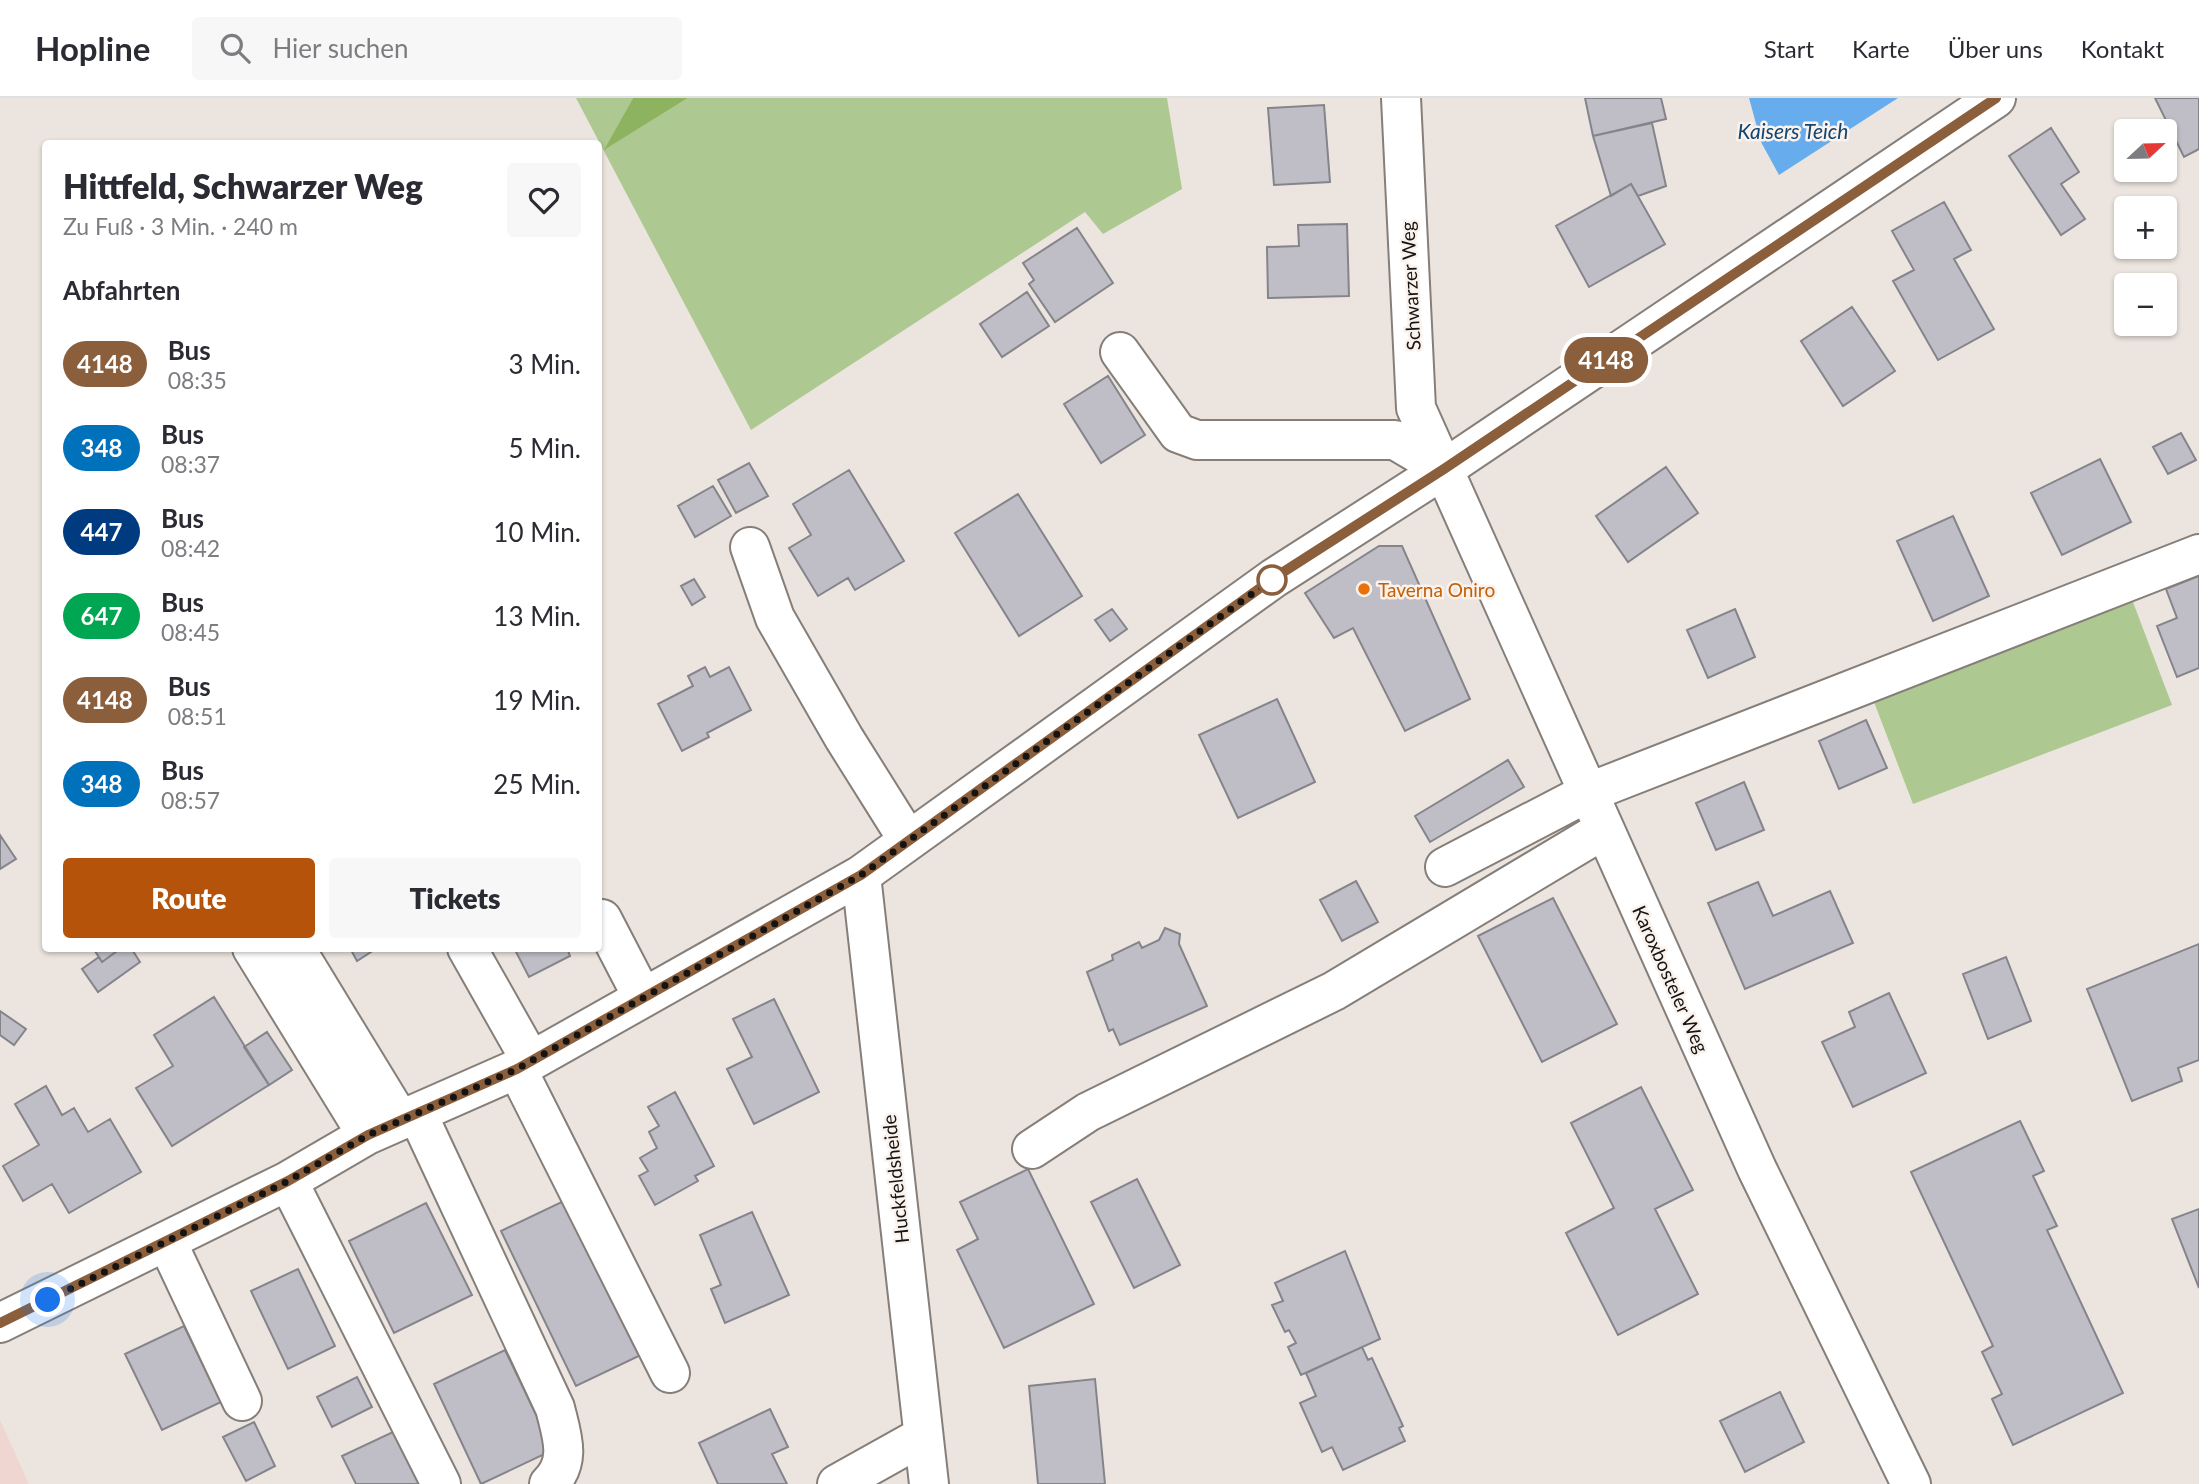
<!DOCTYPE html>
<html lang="de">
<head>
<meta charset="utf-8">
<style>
	body { margin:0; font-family:Lato,sans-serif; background:#f7f7f7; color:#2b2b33; height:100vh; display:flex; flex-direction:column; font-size:26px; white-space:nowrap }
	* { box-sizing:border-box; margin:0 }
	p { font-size:23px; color:#7c7c81 }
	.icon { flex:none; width:38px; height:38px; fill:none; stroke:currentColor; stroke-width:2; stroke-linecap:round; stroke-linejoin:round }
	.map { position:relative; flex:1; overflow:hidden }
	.drawer { position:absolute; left:42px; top:42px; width:560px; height:812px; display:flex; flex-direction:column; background:#fff; border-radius:7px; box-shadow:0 2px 5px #0004 }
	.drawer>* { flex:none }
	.badge { padding:0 14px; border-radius:23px; font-size:24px; line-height:46px }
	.needle { width:46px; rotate:68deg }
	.tools { position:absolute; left:2114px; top:21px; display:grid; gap:14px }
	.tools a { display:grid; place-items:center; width:63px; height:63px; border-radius:7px; background:#fff; box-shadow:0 2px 5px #0004; font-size:35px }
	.you { position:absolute; width:35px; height:35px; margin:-18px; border:5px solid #fff; border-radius:50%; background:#1a73e8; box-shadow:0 0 0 10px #1a73e833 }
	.map>.badge { position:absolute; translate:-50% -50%; box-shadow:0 0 0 4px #fff }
	h2 { padding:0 21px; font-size:26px; line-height:63px }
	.round { display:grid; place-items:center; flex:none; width:74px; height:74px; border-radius:7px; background:#f7f7f7 }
	.overview { display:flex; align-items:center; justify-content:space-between; height:119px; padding:0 21px }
	h1 { font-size:33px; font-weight:800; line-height:52px }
	.primary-button { display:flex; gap:14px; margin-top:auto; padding:14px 21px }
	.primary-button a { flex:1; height:80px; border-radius:7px; background:#b45309; color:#fff; font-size:28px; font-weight:800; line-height:80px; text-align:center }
	.primary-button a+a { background:#f7f7f7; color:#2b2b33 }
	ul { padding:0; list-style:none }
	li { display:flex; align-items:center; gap:21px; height:84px; padding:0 21px }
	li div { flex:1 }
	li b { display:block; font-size:26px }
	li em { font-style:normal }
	li .badge { min-width:77px; font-weight:700; text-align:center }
	header { display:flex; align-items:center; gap:42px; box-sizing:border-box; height:98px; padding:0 35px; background:#fff; border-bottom:2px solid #e1e1e2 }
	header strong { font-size:33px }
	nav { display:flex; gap:38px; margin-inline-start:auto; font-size:24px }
	.search { width:490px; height:63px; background:#f7f7f7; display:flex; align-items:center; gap:18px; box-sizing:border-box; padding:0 24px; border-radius:7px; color:#7c7c81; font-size:26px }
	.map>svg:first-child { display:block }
</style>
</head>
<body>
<header>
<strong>Hopline</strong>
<div class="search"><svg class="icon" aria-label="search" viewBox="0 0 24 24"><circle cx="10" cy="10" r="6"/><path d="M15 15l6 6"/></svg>Hier suchen</div>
<nav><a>Start</a><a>Karte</a><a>Über uns</a><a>Kontakt</a></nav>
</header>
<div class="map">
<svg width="2199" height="1386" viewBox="0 0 2199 1386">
	<rect width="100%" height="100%" fill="#ece5df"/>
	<!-- commercial -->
	<path fill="#f0d6d0" d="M0,1322l29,64h-29z"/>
	<!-- green -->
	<path fill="#aec891" d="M576,0h57l-28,51 83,-51h479l15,91 -79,45 -18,-22 -334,218z
		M2128,491l44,116 -259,99 -44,-115z"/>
	<!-- forest -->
	<path fill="#8eb360" d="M633,0h55l-84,52z"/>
	<!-- water -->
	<path fill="#67adee" d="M1749,0h149l-119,77 -18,-33z"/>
	<!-- building -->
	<path fill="#bfbec6" stroke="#85848b" stroke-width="2" d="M1585,0h76l5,21 -73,17z
		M2155,0h44v51l-15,8z
		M1324,7l6,77 -56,3 -6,-77z
		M1652,25l14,63 -28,10 -7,-12 -20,12 -18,-60z
		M2051,30l28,44 -18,12 24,35 -24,16 -52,-79z
		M1631,86l34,60 -76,43 -33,-61z
		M1944,104l27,48 -17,9 40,70 -56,31 -45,-79 21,-11 -22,-39z
		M1347,126l2,72 -81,2 -1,-51 32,-1 -1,-21z
		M1077,130l36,55 -58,39 -26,-38 5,-4 -11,-17z
		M1027,194l22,34 -47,31 -22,-33z
		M1852,209l43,64 -52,35 -42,-65z
		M1108,278l37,59 -44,28 -37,-59z
		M2181,335l15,27 -28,14 -15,-27z
		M2100,361l31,63 -69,33 -31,-62z
		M749,365l19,33 -32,17 -18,-33z
		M1666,369l32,46 -70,49 -32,-46z
		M849,372l55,91 -49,29 -7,-12 -30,18 -29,-48 22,-13 -18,-31z
		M713,388l18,30 -36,21 -17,-31z
		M1018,396l64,102 -63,40 -64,-103z
		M1953,418l36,80 -56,25 -36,-80z
		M1379,448h23l68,153 -65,32 -52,-103 -19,10 -29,-45z
		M2199,478v92l-22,9 -20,-51 20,-8 -11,-29z
		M694,481l11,18 -13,8 -11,-19z
		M1112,511l15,20 -17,12 -15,-21z
		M1735,511l20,48 -47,21 -21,-48z
		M705,569l5,10 19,-10 22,43 -44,23 2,4 -27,14 -24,-47 35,-18 -5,-10z
		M1277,601l38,83 -77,36 -39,-83z
		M1866,622l21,48 -48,21 -20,-48z
		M1508,662l16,27 -94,55 -15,-26z
		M1744,684l20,48 -48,20 -20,-47z
		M0,737l16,24 -16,10z
		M1356,783l22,41 -36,19 -22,-41z
		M1758,784l15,34 57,-25 23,52 -108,46 -37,-86z
		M1553,800l64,126 -75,38 -64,-126z
		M1165,830l15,6 -1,10 28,62 -87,39 -7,-16 -4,2 -22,-59 26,-12 -1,-5 27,-13 3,6 17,-8z
		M2199,846v116l-21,8 4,13 -50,20 -45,-112z
		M93,850h28l-19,14z
		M121,850h10l9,14 -42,30 -16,-23 17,-12 3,5z
		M350,850h27l-20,13z
		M514,850h53l3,8 -41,21z
		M2006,859l25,64 -43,18 -25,-65z
		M1889,895l37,80 -73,34 -31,-65 33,-15 -6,-15z
		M214,899l55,88 -97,61 -36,-58 37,-22 -19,-31z
		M774,901l45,93 -65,32 -27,-55 25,-12 -19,-38z
		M0,913l26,18 -12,16 -14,-10z
		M267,934l25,38 -23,15 -25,-38z
		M46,988l16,29 12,-7 14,24 22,-13 31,53 -72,41 -17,-29 -29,17 -20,-35 36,-21 -24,-41z
		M1641,989l52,103 -38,19 43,85 -80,41 -52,-102 48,-25 -43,-85z
		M675,994l39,74 -19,10 3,5 -43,24 -16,-29 9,-5 -8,-13 17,-10 -8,-16 10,-6 -11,-19z
		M2020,1023l24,50 -11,5 24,50 -10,4 76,163 -110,52 -21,-46 10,-5 -20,-42 11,-6 -82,-174z
		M1028,1071l66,135 -90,44 -47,-98 21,-11 -18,-37z
		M1137,1081l43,86 -46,23 -43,-86z
		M570,1100l75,155 -69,33 -75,-155z
		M426,1105l46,92 -78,38 -45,-92z
		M2199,1111v79l-27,-69z
		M752,1114l37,83 -64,28 -14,-34 10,-4 -21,-50z
		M1345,1153l35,88 -79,36 -13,-28 8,-4 -7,-13 -4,2 -13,-27 11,-4 -8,-18z
		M298,1171l37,77 -47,23 -37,-78z
		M184,1228l37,76 -59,28 -37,-76z
		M1362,1249l6,13 4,-2 31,68 -4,2 6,13 -62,29 -11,-23 -10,5 -22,-49 16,-7 -10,-23z
		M505,1252l48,100 -72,34 -47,-100z
		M357,1279l15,30 -40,20 -15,-30z
		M1095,1281l10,105h-67l-9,-98z
		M1780,1294l24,50 -59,30 -25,-51z
		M770,1311l18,38 -16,7 15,30h-69l-19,-41z
		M254,1324l21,44 -29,15 -23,-44z
		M395,1333l25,53h-64l-14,-28z"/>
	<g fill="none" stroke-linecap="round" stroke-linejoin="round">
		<defs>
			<path id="minor" d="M1401,0l15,310 341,761 154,315
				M1120,254l58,81 19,7h198l49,29
				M750,449l25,71 69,120 64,102
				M1445,769l142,-74 612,-239
				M861,777l68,609
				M602,821l41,79
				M252,850l115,187
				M295,850l105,172
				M467,850l64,113
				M517,971l153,304
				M417,1015l138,295c7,28 17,54 -6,76
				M1032,1051l56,-37 246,-121 269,-161
				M288,1083l153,303
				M167,1144l75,159
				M0,1225l288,-142 79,-46 150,-66 344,-194 413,-297 170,-109 552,-371
				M837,1386l86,-48"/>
		</defs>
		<!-- minor casing -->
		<use href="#minor" stroke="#857e79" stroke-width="42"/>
		<!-- minor -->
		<use href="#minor" stroke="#fff" stroke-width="38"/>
	</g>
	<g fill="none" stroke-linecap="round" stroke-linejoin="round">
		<defs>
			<path id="line" d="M0,1225l288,-142 80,-46 149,-66 344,-194 413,-297 170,-109 552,-371"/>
		</defs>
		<!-- line casing -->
		<use href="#line" stroke="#fff" stroke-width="16"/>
		<!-- line -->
		<use href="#line" stroke="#8b5e3c" stroke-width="10"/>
		<!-- walk -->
		<path stroke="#161412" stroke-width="7" stroke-dasharray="0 12.6" d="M48,1202l240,-119 80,-46 149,-66 344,-194 413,-297 -2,2"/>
	</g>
	<!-- markers -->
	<circle fill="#fff" stroke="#8b5e3c" stroke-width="3.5" cx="1272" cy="482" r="14"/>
	<circle fill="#e8710a" stroke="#faf2ed" stroke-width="2.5" cx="1364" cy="491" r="7"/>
	<g text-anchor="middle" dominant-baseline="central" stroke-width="5" stroke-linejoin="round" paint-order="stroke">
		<!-- street labels -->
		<g font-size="19" fill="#161412" stroke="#faf2ed">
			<text transform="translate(1410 188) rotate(-93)">Schwarzer Weg</text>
			<text transform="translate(1671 881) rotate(66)">Karoxbosteler Weg</text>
			<text transform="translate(895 1081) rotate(-96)">Huckfeldsheide</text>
		</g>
		<!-- food labels -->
		<g font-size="19" fill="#c56008" stroke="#faf2ed" text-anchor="start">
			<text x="1378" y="491">Taverna Oniro</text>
		</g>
		<!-- water labels -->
		<g font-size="21" font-style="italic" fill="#12456f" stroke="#faf2ed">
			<text x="1793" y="32">Kaisers Teich</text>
		</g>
	</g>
</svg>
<div class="tools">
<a><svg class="needle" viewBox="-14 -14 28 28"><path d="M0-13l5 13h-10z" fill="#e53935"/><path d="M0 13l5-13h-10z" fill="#7c7c81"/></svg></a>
<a>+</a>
<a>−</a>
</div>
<div class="you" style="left:48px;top:1202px"></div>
<b class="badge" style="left:1606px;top:262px;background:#8b5e3c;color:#fff">4148</b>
<section class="drawer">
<div class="overview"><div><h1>Hittfeld, Schwarzer Weg</h1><p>Zu Fuß · 3 Min. · 240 m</p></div><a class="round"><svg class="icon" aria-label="heart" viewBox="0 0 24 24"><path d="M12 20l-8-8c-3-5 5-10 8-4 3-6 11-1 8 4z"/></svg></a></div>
<h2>Abfahrten</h2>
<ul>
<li><span class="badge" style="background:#8b5e3c;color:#fff">4148</span><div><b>Bus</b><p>08:35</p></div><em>3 Min.</em></li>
<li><span class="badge" style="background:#0072bc;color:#fff">348</span><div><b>Bus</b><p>08:37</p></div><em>5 Min.</em></li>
<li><span class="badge" style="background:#003b80;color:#fff">447</span><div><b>Bus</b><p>08:42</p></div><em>10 Min.</em></li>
<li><span class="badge" style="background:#00a651;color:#fff">647</span><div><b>Bus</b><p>08:45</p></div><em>13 Min.</em></li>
<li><span class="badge" style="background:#8b5e3c;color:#fff">4148</span><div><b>Bus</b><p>08:51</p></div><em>19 Min.</em></li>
<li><span class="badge" style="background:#0072bc;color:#fff">348</span><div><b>Bus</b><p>08:57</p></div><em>25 Min.</em></li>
</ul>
<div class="primary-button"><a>Route</a><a>Tickets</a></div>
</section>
</div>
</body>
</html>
